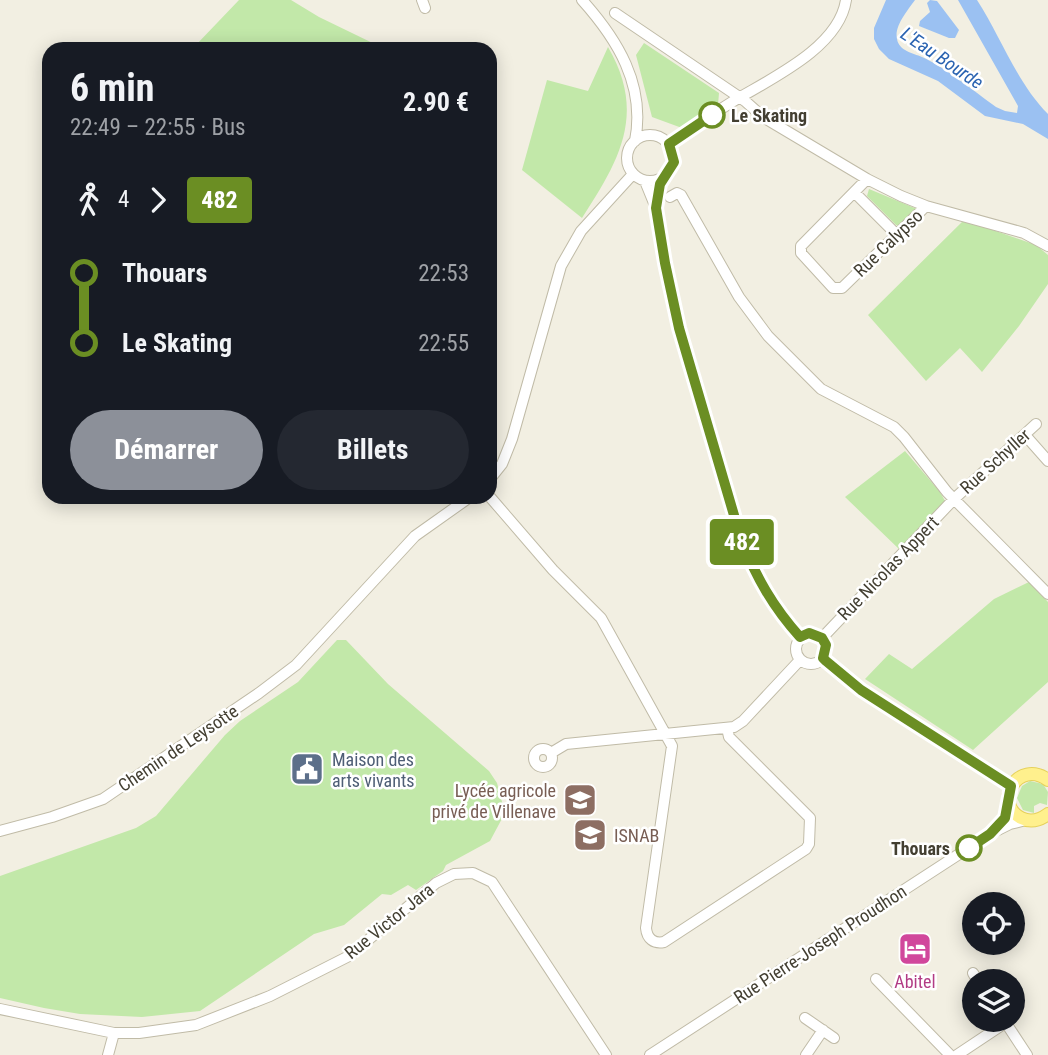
<!DOCTYPE html>
<html lang="fr">
<head>
<meta charset="utf-8">
<style>
	body { margin:0; font-family:"Roboto Condensed",sans-serif; background:#242831; color:#f1f3f6; height:100vh; display:flex; flex-direction:column; font-size:26px; white-space:nowrap }
	* { box-sizing:border-box; margin:0 }
	p { font-size:23px; color:#9ea1a6 }
	.icon { flex:none; width:38px; height:38px; fill:none; stroke:currentColor; stroke-width:2; stroke-linecap:round; stroke-linejoin:round }
	.map { position:relative; flex:1; overflow:hidden }
	.sheet { position:absolute; left:42px; top:42px; width:455px; height:462px; display:flex; flex-direction:column; background:#171b24; border-radius:21px; box-shadow:0 4px 18px #0003 }
	.sheet>* { flex:none }
	.badge { padding:0 14px; border-radius:5px; font-size:24px; line-height:46px }
	.tools { position:absolute; left:962px; top:892px; display:grid; gap:14px }
	.tools a { display:grid; place-items:center; width:63px; height:63px; border-radius:50%; background:#171b24; box-shadow:0 4px 18px #0003; font-size:35px }
	.map>.badge { position:absolute; translate:-50% -50%; box-shadow:0 0 0 4px #fff }
	.legs { display:flex; align-items:center; gap:10px; height:77px; padding:0 28px; font-size:23px }
	.legs p { margin-inline-start:auto }
	.headline { display:flex; align-items:center; justify-content:space-between; height:119px; padding:0 28px }
	h1 { font-size:38px; font-weight:700; line-height:52px }
	.cta { display:flex; gap:14px; margin-top:auto; padding:14px 28px }
	.cta a { flex:1; height:80px; border-radius:42px; background:#8c9099; color:#fff; font-size:28px; font-weight:700; line-height:80px; text-align:center }
	.cta a+a { background:#242831; color:#f1f3f6 }
	ul { padding:0 28px; list-style:none }
	li { display:flex; align-items:center; gap:24px; height:70px; font-size:26px }
	li i { display:grid; place-items:center; width:10px; height:100%; margin:0 9px; background:currentColor }
	li i::after { content:''; width:18px; height:18px; margin:-9px; border:5px solid; border-radius:50%; background:#171b24 }
	li p { margin-inline-start:auto }
	li:first-child i { background:linear-gradient(#0000 50%,currentColor 0) }
	li:last-child i { background:linear-gradient(currentColor 50%,#0000 0) }
	.map>svg:first-child { display:block }
</style>
</head>
<body>
<div class="map">
<svg width="1048" height="1055" viewBox="0 0 1048 1055">
	<rect width="100%" height="100%" fill="#f2efe2"/>
	<!-- green -->
	<path fill="#c2e8a9" d="M239,0h52l28,17 66,32h-187l-3,-3z
		M644,43l75,50 -1,12 -36,23 -30,-11 -16,-62z
		M608,47c39,67 11,114 -26,171l-60,-48 25,-90 41,11z
		M869,189l48,20 -18,17 -3,-1 -29,-29z
		M964,220l72,25 12,10v29l-29,42 -37,46 -22,-24 -34,33 -58,-66z
		M905,451l35,41 5,9 -45,49 -55,-53z
		M1029,582l19,20v80l-75,68 -108,-71 24,-25 23,15 82,-70z
		M337,640h9l42,44 101,87 8,12 8,30 -15,28 -44,24 -3,6 -27,19 -8,-5 -17,10 -9,-1 -38,31 -30,9 -114,77 -58,6 -62,-3 -36,-6 -44,-10v-122l136,-48 20,-12 69,-81 15,-14 58,-39z
		M1030,781l13,3 5,8 -1,13 -7,-2 -6,3v7l-11,-3 -6,-12 5,-12z"/>
	<!-- water -->
	<path fill="#9bc1f2" d="M886,0h29c-7,10 -21,26 -18,39 2,12 16,14 25,18 23,10 53,35 74,50l9,4 12,2 1,-7 -60,-106h19c24,37 40,83 71,114v25l-25,-15 -38,-8 -47,-35 -49,-22 -10,-10 -5,-10v-11z
		M930,0l7,1 22,29 -4,8h-6l-30,-12 1,-5 10,-9 -3,-9z"/>
	<g fill="none" stroke-linecap="round" stroke-linejoin="round">
		<defs>
			<path id="minor" d="M422,0l3,8
				M582,0c35,39 64,85 53,141
				M615,13l130,88 18,16 104,62 34,17 25,10 98,27 24,13
				M627 158a23 23 0 1 1 46 0a23 23 0 1 1-46 0Z
				M669,144c21,-14 42,-29 63,-42 38,-23 107,-54 114,-102
				M867,179l-66,67v7l32,35h9l84,-82
				M645,181l11,27 9,55 14,65 62,211c15,38 32,69 59,98
				M855,193l42,42
				M670,197l7,-4 4,2 58,102 29,39 53,53 73,38 10,10 43,55 101,102
				M1025,435l23,26
				M490,479l12,-15 10,-25 49,-173 20,-35 52,-57
				M490,497l63,73 48,48 71,128 -26,182c1,11 8,16 18,14l142,-93 3,-5 1,-26 -81,-81 -2,-9
				M796 649a15 15 0 1 1 30 0a15 15 0 1 1-30 0Z
				M822,638l132,-139 82,-75
				M823,658l38,32 150,96
				M534 758a9 9 0 1 1 18 0a9 9 0 1 1-18 0Z
				M551,753l15,-9 168,-17 9,-6 57,-61
				M0,831l52,-14 51,-18 156,-106 37,-28 119,-129 55,-39
				M973,973l5,9
				M876,979l74,76
				M0,1009l114,24h25l57,-8 74,-29 79,-40 87,-73 18,-9 19,-1 19,9 114,173
				M805,1018l29,20
				M1004,1020l23,35
				M108,1055l6,-22
				M650,1055l340,-221 20,-10 16,-4
				M806,1055l17,-25
				M957,1055l48,-32"/>
			<path id="major" d="M1048,780c-30,-22 -56,23 -27,38 10,5 19,2 27,-4"/>
		</defs>
		<!-- minor casing -->
		<use href="#minor" stroke="#c0bba7" stroke-width="12"/>
		<!-- major casing -->
		<use href="#major" stroke="#e6d15b" stroke-width="14"/>
		<!-- minor -->
		<use href="#minor" stroke="#fff" stroke-width="10"/>
		<!-- major -->
		<use href="#major" stroke="#fff08d" stroke-width="12"/>
	</g>
	<g fill="none" stroke-linecap="round" stroke-linejoin="round">
		<defs>
			<path id="line-1" d="M712,115l-43,29 5,18 -14,22 -4,24 9,55 14,65 62,211c15,38 32,68 59,98l9,-4 13,5 4,7 -3,13 3,3 35,29 150,96 -6,32 -15,16 -21,14"/>
		</defs>
		<!-- line-1 casing -->
		<use href="#line-1" stroke="#fff" stroke-width="16"/>
		<!-- line-1 -->
		<use href="#line-1" stroke="#6b8e23" stroke-width="10"/>
	</g>
	<!-- icons -->
	<defs>
		<symbol id="civic-square" viewBox="-11 -11 22 22"><rect x="-9" y="-9" width="18" height="18" rx="4" fill="#5c6f8a" stroke="#fff"/><path d="M-.6-6.5H3V-4.5H.6V-3L4-1V1h2V6H-6V1h2V-1L-.6-3ZM-1.2 2.5V6h2.4V2.5Z" fill="#fff"/></symbol>
		<symbol id="school-square" viewBox="-11 -11 22 22"><rect x="-9" y="-9" width="18" height="18" rx="4" fill="#8d6e63" stroke="#fff"/><path d="M0-5L7-2L0 1L-7-2ZM-4 1L0 2.5L4 1V4Q0 6-4 4Z" fill="#fff"/></symbol>
		<symbol id="university-square" viewBox="-11 -11 22 22"><rect x="-9" y="-9" width="18" height="18" rx="4" fill="#8d6e63" stroke="#fff"/><path d="M0-5L7-2L0 1L-7-2ZM-4 1L0 2.5L4 1V4Q0 6-4 4Z" fill="#fff"/></symbol>
		<symbol id="hotel-square" viewBox="-11 -11 22 22"><rect x="-9" y="-9" width="18" height="18" rx="4" fill="#d1479c" stroke="#fff"/><path d="M-6-4.5h1.5V1H6V5H4.5V3h-9V5H-6ZM-4 0a1.8 1.8 0 1 1 3.6 0ZM.5 0V-2.5h3Q6-2.5 6 0Z" fill="#fff"/></symbol>
	</defs>
	<g fill-rule="evenodd">
		<use href="#civic-square" x="288" y="750" width="38" height="38"/>
		<use href="#school-square" x="561" y="781" width="38" height="38"/>
		<use href="#university-square" x="571" y="816" width="38" height="38"/>
		<use href="#hotel-square" x="896" y="930" width="38" height="38"/>
	</g>
	<!-- markers -->
	<g fill="#fff" stroke="#6b8e23" stroke-width="3.5">
		<circle cx="712" cy="115" r="12"/>
		<circle cx="969" cy="848" r="12"/>
	</g>
	<g text-anchor="middle" dominant-baseline="central" stroke-width="5" stroke-linejoin="round" paint-order="stroke">
		<!-- stop labels -->
		<g font-size="18" font-weight="bold" fill="#433f32" stroke="#fff" text-anchor="start">
			<text x="731" y="115">Le Skating</text>
			<text x="950" y="848" text-anchor="end">Thouars</text>
		</g>
		<!-- street labels -->
		<g font-size="18" fill="#433f32" stroke="#fff">
			<text transform="translate(888 243) rotate(-44)">Rue Calypso</text>
			<text transform="translate(995 461) rotate(-42)">Rue Schyller</text>
			<text transform="translate(888 568) rotate(-46)">Rue Nicolas Appert</text>
			<text transform="translate(178 748) rotate(-34)">Chemin de Leysotte</text>
			<text transform="translate(389 921) rotate(-39)">Rue Victor Jara</text>
			<text transform="translate(820 944) rotate(-33)">Rue Pierre-Joseph Proudhon</text>
		</g>
		<!-- service labels -->
		<g font-size="18" fill="#4e5e75" stroke="#fff" text-anchor="start">
			<text x="332" y="759">Maison des<tspan x="332" dy="21">arts vivants</tspan></text>
		</g>
		<!-- education labels -->
		<g font-size="18" fill="#785e54" stroke="#fff" text-anchor="end">
			<text x="556" y="790">Lycée agricole<tspan x="556" dy="21">privé de Villenave</tspan></text>
			<text x="614" y="835" text-anchor="start">ISNAB</text>
		</g>
		<!-- hotel labels -->
		<g font-size="18" fill="#b23c85" stroke="#fff">
			<text x="915" y="981">Abitel</text>
		</g>
		<!-- water labels -->
		<g font-size="19" font-style="italic" fill="#2a63b1" stroke="#fff">
			<text transform="translate(942 58) rotate(34)">L'Eau Bourde</text>
		</g>
	</g>
</svg>
<div class="tools">
<a><svg class="icon" aria-label="locate" viewBox="0 0 24 24"><circle cx="12" cy="12" r="6"/><path d="M12 2v4M12 18v4M2 12h4M18 12h4"/></svg></a>
<a><svg class="icon" aria-label="layers" viewBox="0 0 24 24"><path d="M12 4l9 5-9 5-9-5zM3 14l9 5 9-5"/></svg></a>
</div>
<b class="badge" style="left:742px;top:542px;background:#6b8e23;color:#fff">482</b>
<section class="sheet">
<div class="headline"><div><h1>6 min</h1><p>22:49 – 22:55 · Bus</p></div><b>2.90 €</b></div>
<div class="legs"><svg class="icon" aria-label="walk" viewBox="0 0 24 24"><circle cx="13" cy="4" r="2"/><path d="M13 8l-2 6 4 7M11 14l-3 7M7 12l3-4h3l4 4"/></svg>4<svg class="icon" aria-label="forward" viewBox="0 0 24 24"><path d="M9 5l7 7-7 7"/></svg><b class="badge" style="background:#6b8e23;color:#fff">482</b></div>
<ul>
<li><i style="color:#6b8e23"></i><b>Thouars</b><p>22:53</p></li>
<li><i style="color:#6b8e23"></i><b>Le Skating</b><p>22:55</p></li>
</ul>
<div class="cta"><a>Démarrer</a><a>Billets</a></div>
</section>
</div>
</body>
</html>
